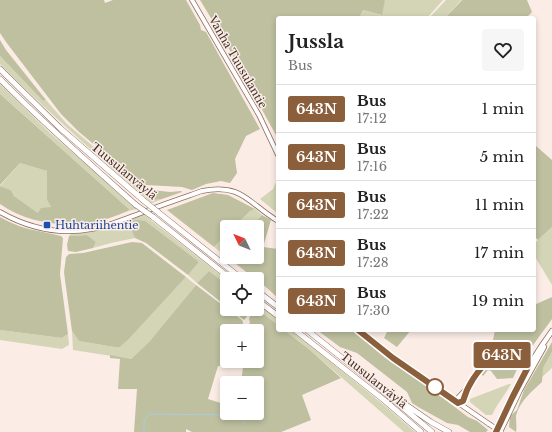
<!DOCTYPE html>
<html lang="en">
<head>
<meta charset="utf-8">
<style>
	body { margin:0; font-family:"Libre Baskerville",serif; background:#f6f6f6; color:#222; height:100vh; display:flex; flex-direction:column; font-size:15px; white-space:nowrap }
	* { box-sizing:border-box; margin:0 }
	p { font-size:13px; color:#767676 }
	.icon { flex:none; width:22px; height:22px; fill:none; stroke:currentColor; stroke-width:2; stroke-linecap:round; stroke-linejoin:round }
	.map { position:relative; flex:1; overflow:hidden }
	.details { position:absolute; left:276px; top:16px; width:260px; height:316px; display:flex; flex-direction:column; background:#fff; border-radius:4px; box-shadow:0 2px 6px #0003 }
	.details>* { flex:none }
	.badge { padding:0 8px; border-radius:3px; font-size:14px; line-height:26px }
	.needle { width:26px; rotate:313deg }
	.controls { position:absolute; left:220px; top:220px; display:grid; gap:8px }
	.controls a { display:grid; place-items:center; width:44px; height:44px; border-radius:4px; background:#fff; box-shadow:0 2px 6px #0003; font-size:20px }
	.map>.badge { position:absolute; translate:-50% -50%; box-shadow:0 0 0 2px #fff }
	.round { display:grid; place-items:center; flex:none; width:42px; height:42px; border-radius:4px; background:#f6f6f6 }
	.summary { display:flex; align-items:center; justify-content:space-between; height:68px; padding:0 12px }
	h1 { font-size:19px; font-weight:800; line-height:30px }
	ul { padding:0; list-style:none }
	li { display:flex; align-items:center; gap:12px; height:48px; padding:0 12px; border-top:1px solid #e0e0e0 }
	li div { flex:1 }
	li b { display:block; font-size:15px }
	li em { font-style:normal }
	li .badge { min-width:44px; font-weight:700; text-align:center }
	.map>svg:first-child { display:block }
</style>
</head>
<body>
<div class="map">
<svg width="552" height="432" viewBox="0 0 552 432">
	<rect width="100%" height="100%" fill="#fbece6"/>
	<!-- green -->
	<path fill="#d3d5b6" d="M385,0h58l-16,18h-68l4,-8 18,5z
		M446,0h15l-16,18h-16z
		M0,56l43,45 3,-1 21,24 76,65 -1,1 11,10 9,-1 -10,4c-52,-45 -103,-90 -152,-139z
		M0,84l49,48 88,77 -9,2v-3l-128,-114z
		M20,163l27,8v29l4,7 -13,6 -24,-17 -3,-6 -11,-4z
		M278,177v34l-2,1 -16,-13 13,-10z
		M255,209l7,6 -11,12h-17l16,-16z
		M143,214l84,66v5l-18,-14 -12,12 -9,-8 11,-13 -69,-39 5,15 -24,5 -18,5 3,-6 -9,-7 -18,1 3,-3c24,2 49,-11 71,-19z
		M552,227v58l-18,-30v-11z
		M227,234v21l-1,1 -12,-9z
		M186,277l10,8 -47,57 -18,17 -58,-9 -1,-19 7,10 35,6h6l8,-7z
		M257,303l21,17v5l-21,-16z
		M0,330l62,8 6,-4 1,11 -7,4 -62,-9z
		M284,330h7l93,75 31,27h-11l-94,-82z
		M552,352v16l-11,10 2,-10z
		M509,384h2c-6,11 -14,20 -19,31h-6l-16,-13v-3z"/>
	<!-- forest -->
	<path fill="#bec0a0" d="M0,0h104l1,3 8,-3h73l14,25 1,5 5,2 54,97 -14,7 -11,23 2,14 -7,10 -9,-2 -15,3 -14,6 -10,-3 -36,-2 -9,-5 -58,-48 -18,-18 -55,-72 -6,-9z
		M200,0h185l-3,15 -19,-5 -4,8h-81v121l-56,-103z
		M462,0h65l5,12 -6,6h-81z
		M0,40l6,10 40,50 -3,1 -43,-45z
		M0,94l129,115 -1,2c-12,5 -26,10 -39,12 -31,4 -63,-1 -89,-19v-18l11,4 3,6 24,17 3,-5 10,-1 -4,-7v-29l-27,-8 -20,22z
		M536,146l16,14v67l-14,13 -4,-4v-88z
		M143,189l27,3 11,-1 1,1 -20,7 -9,1 -12,-10z
		M213,193l15,2 27,14 -5,2 -16,16h-7v7l-13,13 -47,-37z
		M262,215l9,5 -8,27 15,2v49l-21,-19h-2l-29,-23 1,-1v2h30v-30h-6z
		M0,217c22,13 37,13 61,19l2,2 -3,36 8,60 -6,4 -62,-8z
		M136,220l9,1 54,41 -11,13 -42,-32 -11,-5 -6,-15z
		M87,235l9,7 -3,6 -17,4 -8,-1 -1,-6 2,-9z
		M132,242l10,1 44,34 -58,63 -8,7h-6l-35,-6 -7,-10 -7,-51 -1,-8 2,-15 3,-3 14,-1z
		M209,271l18,14v22l-30,-24z
		M196,285l46,35 1,2 -1,9h-15v30h6l-1,5h-14l-10,33 19,6v8h30v-30h-16l2,-16 -9,-1 2,-5h21v-30h-12l1,-4 4,-4 -1,-4 4,-10h4l21,16v5h6l26,20 31,28 -39,17 9,25 -30,12h-89l-6,-3v3h-52l3,-43h-19l2,-30 -10,-1v-3l21,4 18,-17z
		M552,297v22l-24,33 -24,-4 -3,-4 -1,-4 -8,5 3,-15h39v-25z
		M230,309h19l-3,9 -2,2z
		M317,330h36l31,27 39,26 45,34 9,4 11,9 -2,2h-16l-12,-7 -11,-2 -27,-15 -8,-5 -5,-11 -50,-39 -17,-6z
		M388,330h23l-14,17 -13,-9z
		M552,342v10l-9,16 -1,14c-10,9 -23,20 -26,34 0,5 1,12 0,16l-7,-5 1,-11 7,-6 7,-20z
		M502,356l10,2 8,5 -7,15 -16,1 -6,-8 -3,-1 -5,6 -2,-2 9,-12z"/>
	<g fill="none" stroke-linecap="round" stroke-linejoin="round">
		<!-- stream -->
		<path stroke="#aaccdf" stroke-width="1" d="M242,413l3,11
			M144,432v-11l5,-7 80,1 10,-2"/>
		<defs>
			<path id="secondary" d="M192,0l67,115 19,40
				M0,212c28,16 60,23 92,17 17,-3 33,-10 49,-16 20,-8 41,-15 61,-22 40,-8 46,12 76,30
				M358,330l35,28 96,66"/>
			<path id="primary" d="M515,357l8,7 7,3
				M458,403v-5c4,-4 8,-8 11,-12 14,-17 19,-37 46,-30 6,2 12,4 16,9
				M458,403l5,-2 5,-13
				M497,432c14,-35 32,-70 55,-101
				M500,432l20,-42 24,-43"/>
			<path id="highway" d="M0,69l60,59 83,72
				M0,79c43,44 90,85 136,126
				M159,213l83,66
				M153,217l78,62
				M257,291l21,16
				M257,300l21,16
				M295,330l89,70 37,32
				M307,330l64,51 61,51
				M396,398l35,24 18,10"/>
		</defs>
		<!-- secondary casing -->
		<use href="#secondary" stroke="#8f6e60" stroke-width="5.5"/>
		<!-- primary casing -->
		<use href="#primary" stroke="#8f6e60" stroke-width="6"/>
		<!-- highway casing -->
		<use href="#highway" stroke="#8f6e60" stroke-width="6"/>
		<!-- secondary -->
		<use href="#secondary" stroke="#fff" stroke-width="4"/>
		<!-- primary -->
		<use href="#primary" stroke="#fff" stroke-width="4.5"/>
		<!-- highway -->
		<use href="#highway" stroke="#fff" stroke-width="5"/>
		<defs>
			<path id="secondary-bridge" d="M489,424l12,8"/>
			<path id="highway-bridge" d="M143,200l16,13
				M136,205l17,12"/>
		</defs>
		<!-- secondary-bridge casing -->
		<use href="#secondary-bridge" stroke="#8f6e60" stroke-width="5.5" stroke-linecap="butt"/>
		<!-- highway-bridge casing -->
		<use href="#highway-bridge" stroke="#8f6e60" stroke-width="6" stroke-linecap="butt"/>
		<!-- secondary-bridge -->
		<use href="#secondary-bridge" stroke="#fff" stroke-width="4"/>
		<!-- highway-bridge -->
		<use href="#highway-bridge" stroke="#fff" stroke-width="5"/>
	</g>
	<g fill="none" stroke-linecap="round" stroke-linejoin="round">
		<defs>
			<path id="line" d="M358,330l35,28 65,45 5,-2c2,-5 3,-10 6,-15 7,-13 26,-40 45,-30 5,3 9,8 14,11l-16,31 -16,34"/>
		</defs>
		<!-- line casing -->
		<use href="#line" stroke="#fff" stroke-width="9"/>
		<!-- line -->
		<use href="#line" stroke="#8b5e3c" stroke-width="6"/>
	</g>
	<!-- markers -->
	<rect fill="#1a4fb4" stroke="#fbece6" stroke-width="1.5" x="43" y="221" width="8" height="8" rx="2"/>
	<circle fill="#fff" stroke="#8b5e3c" stroke-width="2" cx="435" cy="387" r="8"/>
	<g text-anchor="middle" dominant-baseline="central" stroke-width="3" stroke-linejoin="round" paint-order="stroke">
		<!-- street labels -->
		<g font-size="11" fill="#3d2f29" stroke="#fbece6">
			<text transform="translate(238 62) rotate(60)">Vanha Tuusulantie</text>
			<text transform="translate(124 171) rotate(40)">Tuusulanväylä</text>
			<text transform="translate(374 380) rotate(39)">Tuusulanväylä</text>
		</g>
		<!-- transit labels -->
		<g font-size="11" fill="#164399" stroke="#fbece6" text-anchor="start">
			<text x="55" y="225">Huhtariihentie</text>
		</g>
	</g>
</svg>
<div class="controls">
<a><svg class="needle" viewBox="-14 -14 28 28"><path d="M0-13l5 13h-10z" fill="#e53935"/><path d="M0 13l5-13h-10z" fill="#767676"/></svg></a>
<a><svg class="icon" aria-label="locate" viewBox="0 0 24 24"><circle cx="12" cy="12" r="6"/><path d="M12 2v4M12 18v4M2 12h4M18 12h4"/></svg></a>
<a>+</a>
<a>−</a>
</div>
<b class="badge" style="left:502px;top:355px;background:#8b5e3c;color:#fff">643N</b>
<section class="details">
<div class="summary"><div><h1>Jussla</h1><p>Bus</p></div><a class="round"><svg class="icon" aria-label="heart" viewBox="0 0 24 24"><path d="M12 20l-8-8c-3-5 5-10 8-4 3-6 11-1 8 4z"/></svg></a></div>
<ul>
<li><span class="badge" style="background:#8b5e3c;color:#fff">643N</span><div><b>Bus</b><p>17:12</p></div><em>1 min</em></li>
<li><span class="badge" style="background:#8b5e3c;color:#fff">643N</span><div><b>Bus</b><p>17:16</p></div><em>5 min</em></li>
<li><span class="badge" style="background:#8b5e3c;color:#fff">643N</span><div><b>Bus</b><p>17:22</p></div><em>11 min</em></li>
<li><span class="badge" style="background:#8b5e3c;color:#fff">643N</span><div><b>Bus</b><p>17:28</p></div><em>17 min</em></li>
<li><span class="badge" style="background:#8b5e3c;color:#fff">643N</span><div><b>Bus</b><p>17:30</p></div><em>19 min</em></li>
</ul>
</section>
</div>
</body>
</html>
